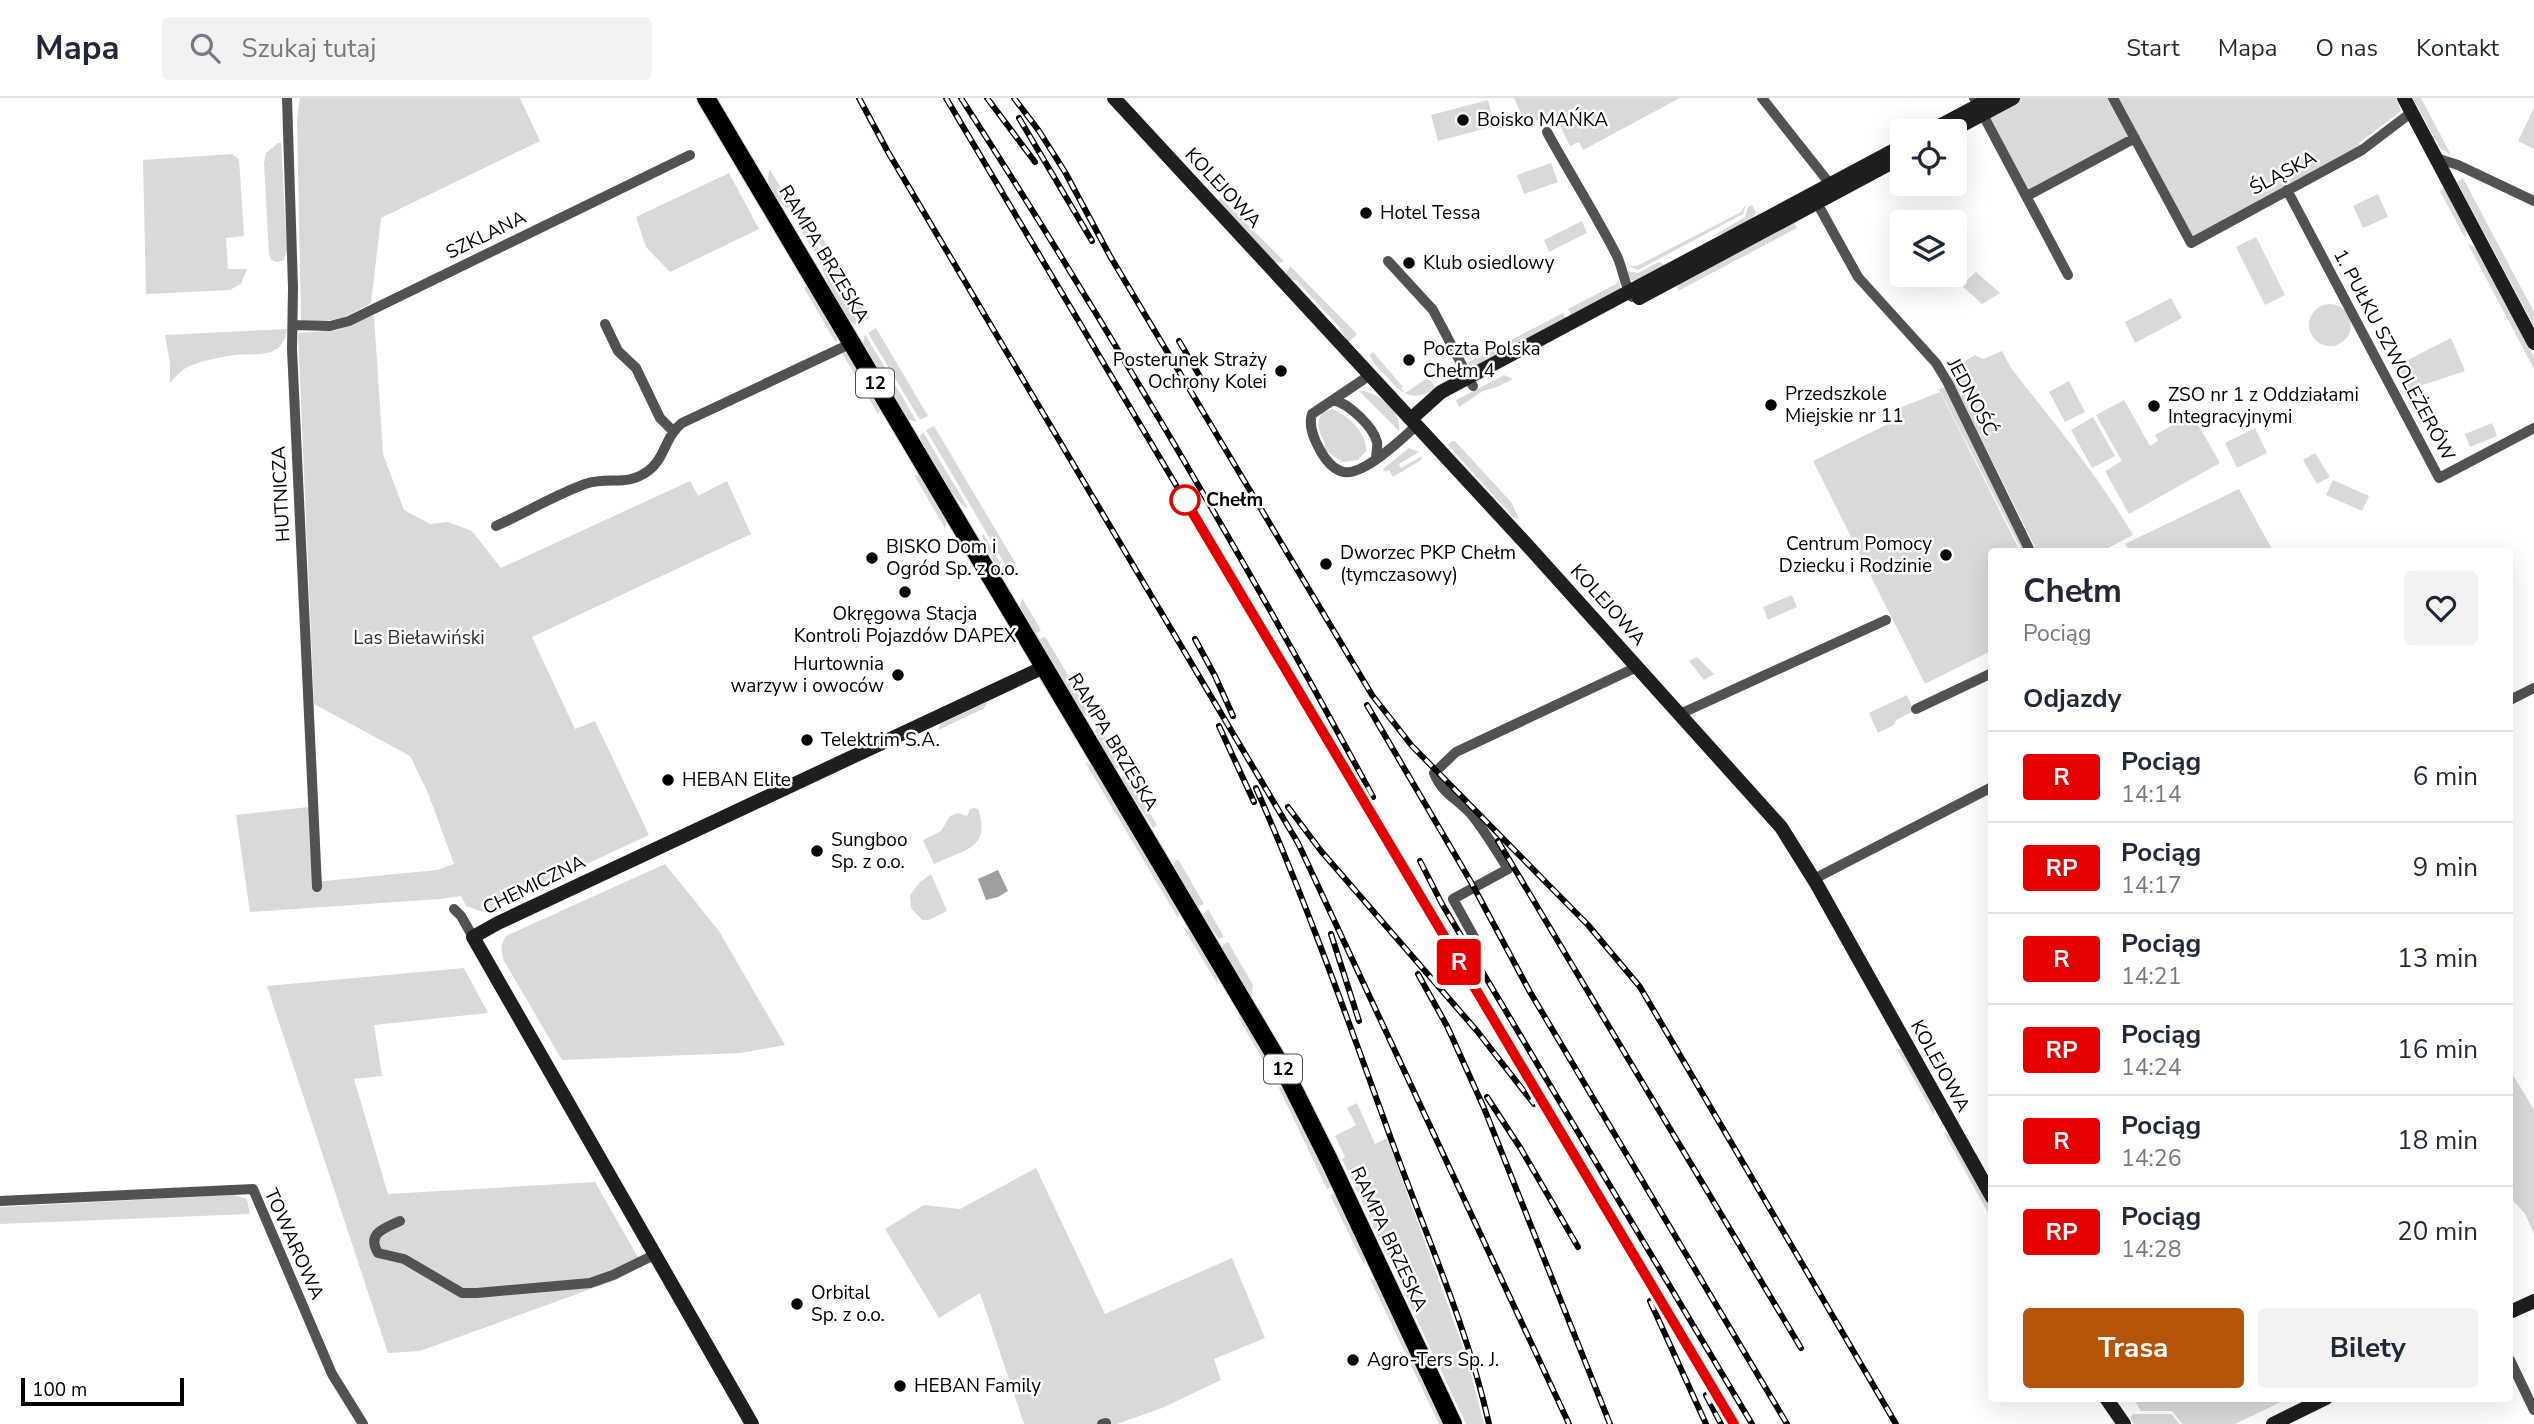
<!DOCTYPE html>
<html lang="pl">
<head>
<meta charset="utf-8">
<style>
	body { margin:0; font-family:"Nunito Sans",sans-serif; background:#f2f2f3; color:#1f2937; height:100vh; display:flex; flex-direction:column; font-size:26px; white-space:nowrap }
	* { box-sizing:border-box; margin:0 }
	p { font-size:23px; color:#747a83 }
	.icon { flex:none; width:38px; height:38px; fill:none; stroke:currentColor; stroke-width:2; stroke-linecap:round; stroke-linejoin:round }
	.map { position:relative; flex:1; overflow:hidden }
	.panel { position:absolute; left:1988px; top:450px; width:525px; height:854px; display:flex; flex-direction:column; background:#fff; border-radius:7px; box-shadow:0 7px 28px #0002 }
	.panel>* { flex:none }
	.badge { padding:0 14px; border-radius:5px; font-size:24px; line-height:46px }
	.buttons { position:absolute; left:1890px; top:21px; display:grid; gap:14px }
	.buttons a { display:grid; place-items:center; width:77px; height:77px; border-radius:7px; background:#fff; box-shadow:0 7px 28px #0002; font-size:35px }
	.scale { position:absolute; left:21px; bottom:18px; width:163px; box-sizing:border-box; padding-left:7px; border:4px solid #000; border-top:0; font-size:19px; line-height:24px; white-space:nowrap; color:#000; -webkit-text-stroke:5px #fff; paint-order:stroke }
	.map>.badge { position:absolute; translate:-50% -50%; box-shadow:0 0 0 4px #fff }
	h2 { padding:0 35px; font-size:26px; line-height:63px }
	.round { display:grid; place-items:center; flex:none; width:74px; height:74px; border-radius:7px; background:#f2f2f3 }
	.summary { display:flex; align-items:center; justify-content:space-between; height:119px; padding:0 35px }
	h1 { font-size:33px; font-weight:700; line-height:52px }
	.primary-button { display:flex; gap:14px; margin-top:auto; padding:14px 35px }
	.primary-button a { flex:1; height:80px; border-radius:7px; background:#b45309; color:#fff; font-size:28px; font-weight:700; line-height:80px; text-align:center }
	.primary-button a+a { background:#f2f2f3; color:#1f2937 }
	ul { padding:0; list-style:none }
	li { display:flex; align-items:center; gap:21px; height:91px; padding:0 35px; border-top:2px solid #e0e1e3 }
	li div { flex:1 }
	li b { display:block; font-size:26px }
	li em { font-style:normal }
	li .badge { min-width:77px; font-weight:700; text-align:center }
	header { display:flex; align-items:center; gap:42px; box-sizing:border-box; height:98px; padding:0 35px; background:#fff; border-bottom:2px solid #e0e1e3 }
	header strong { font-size:33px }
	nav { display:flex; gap:38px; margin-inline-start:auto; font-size:24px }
	.search { width:490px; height:63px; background:#f2f2f3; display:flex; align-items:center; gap:18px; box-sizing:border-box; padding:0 24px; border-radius:7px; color:#747a83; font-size:26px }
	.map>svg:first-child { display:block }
</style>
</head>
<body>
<header>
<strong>Mapa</strong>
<div class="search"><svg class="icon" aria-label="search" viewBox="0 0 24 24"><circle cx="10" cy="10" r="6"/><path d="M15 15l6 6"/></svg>Szukaj tutaj</div>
<nav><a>Start</a><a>Mapa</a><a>O nas</a><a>Kontakt</a></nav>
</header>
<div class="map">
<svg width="2534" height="1326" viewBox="0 0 2534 1326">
	<rect width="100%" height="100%" fill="#fff"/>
	<!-- green -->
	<path fill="#d9d9d9" d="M300,0h220l20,43 -159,77 -10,85c-28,16 -37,20 -70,17l-4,-202z
		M1514,0h166l-97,52 -4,-8 -9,4 -16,-33 -28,12z
		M1974,0h422l5,13 -42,32 3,7 -171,93 -56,-104 -108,57z
		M2413,0h8l30,57 -11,-7z
		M1488,2l7,26 -57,15 -7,-26z
		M2534,10v41l-16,-8z
		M278,45h3l6,107 -3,10 -7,2 -6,-2 -2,-7 -5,-90 2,-10z
		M232,56l7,5 5,77 -18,2 2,31h19l-6,15 -11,6 -84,4 -3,-134z
		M1551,65l7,19 -34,12 -7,-19z
		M770,72l23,37 -7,1c-10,-7 -23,-26 -16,-38z
		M729,75l30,56 -89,43 -24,-25 -10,-30z
		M2463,80l71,134v14l-77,-144z
		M2444,90l23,43 -2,7 -25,-47z
		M2378,96l10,23 -25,11 -10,-22z
		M1220,99l64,64 -4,2 -8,-2 -53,-59z
		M1746,106l-3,10 -105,56 -10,-4h9l104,-54z
		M1752,107l4,7c-6,16 -31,20 -45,25l34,-20 3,-10z
		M809,117l61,103 -8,4c-21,-35 -37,-71 -57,-105z
		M801,119c21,35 37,71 58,107h-6l-5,-5 -17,-28 -13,-33 -18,-29z
		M1582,123l5,12 -38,19 -5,-12z
		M1793,123l4,7 -119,63 -1,-7z
		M2256,139l29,58 -20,10 -29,-58z
		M2468,146l8,4 58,109v12z
		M1659,164l6,3 -30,16 -5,-1 -5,-8 3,-1 10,2z
		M1290,168l67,68 -9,9 -7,-14 -44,-48 -9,-3 -2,-3z
		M1976,174l24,21 -18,11 -21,-19z
		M1619,182l1,10 -48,26 -4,-7 48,-25z
		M806,188l3,1 29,49 -2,7 -32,-55z
		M2171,200l11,20 -47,25 -10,-21z
		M2309 227a21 21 0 1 1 42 0a21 21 0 1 1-42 0Z
		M1563,215l3,6 -94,49 -5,-5z
		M374,217l9,139 21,56 26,14 18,-2 24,9 29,37 189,-87 8,15 29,-15 24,53 -219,103 43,92 20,-8 54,114 -166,77 -17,-6 -5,-10 -21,3 -190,13 -14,-97 73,-8 5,75 123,-12 17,-6 -26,-71 -18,-37 -96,-52 -16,-371 39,-3z
		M876,230l52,88 -8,4 -52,-87z
		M287,231c-4,31 -30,24 -52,26 -15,2 -36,6 -49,13 -6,3 -11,10 -16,15v-20l-5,-28z
		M865,236l52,88 -10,-3 -44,-76z
		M2451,240l14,33 -60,20 -11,-24z
		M2002,253l9,17c42,54 87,107 122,167l-31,16h-65l-86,-173 6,-5 5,-10 13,-8 8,4z
		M844,254l4,1 33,56 -3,5 -36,-61z
		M1373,254l30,35 -2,1 4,5 21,-14 5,2 5,8c-24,12 -32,8 -49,-12 -7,-7 -14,-13 -17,-22z
		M1504,277l9,4 -16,8 -14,4 -24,16 -3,-7z
		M2069,283l16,31 -20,10 -16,-30z
		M1945,289l80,164h-3l-83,-162z
		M1359,293c19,0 43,19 40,40z
		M1940,294l80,159h-28l-1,100 -66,33 -112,-223 85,-42 -4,-9z
		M2124,302l26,46 8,-5 -3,-6 37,-21 28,49 -91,51 -24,-43 17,-10 -26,-46z
		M1332,311c15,5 36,25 34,42l-8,9 -16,2 -17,-12c1,-16 -13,-18 -3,-37z
		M2093,319l22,39 -23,12 -21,-38z
		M2492,325l5,13 -27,11 -5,-13z
		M934,328l82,138 -7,7 -83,-141z
		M2255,330l12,25 -30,15 -12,-25z
		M923,334l44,74 -2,2 -15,-17 -29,-49 -1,-6z
		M1452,343h3l56,61 8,17 -6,-2 -65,-72z
		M1409,350l10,4 -20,12 2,4 21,-12 -1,4 -28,17 -4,-7 -4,2 -2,-3z
		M2315,355l15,24 -13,7 -14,-24z
		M914,377l7,1 26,43 -2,9z
		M2333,382l36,16 -7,15 -36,-16z
		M2239,391l34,62h-143l-5,-7z
		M984,436v1l22,38h-6l-3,-4 -15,-33z
		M1792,497l5,12 -29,13 -5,-13z
		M1022,500l19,32 -6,5 -15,-25z
		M1044,539l2,1 47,79 -3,1 -8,-4 -44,-74z
		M1697,559l17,17 -10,6 -15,-19z
		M1907,597l7,16 -18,9 -2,5 -16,8 -9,-20z
		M989,603l-6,8 -45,21 2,-6z
		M1098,628l24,40 -4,3 -5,-3 -18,-35z
		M1085,664l8,4 87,145 -2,7z
		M1126,674l31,53 -4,3 -32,-50z
		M974,710l4,1c14,40 -15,41 -44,55l-11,-24 18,-9 9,-15 8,-3 9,3 3,-7z
		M1178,761l26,45 -4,2 -4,-1 -23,-41z
		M665,766l54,67 66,114 -44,8 -179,7 -58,-99c-3,-10 -4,-16 2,-25z
		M931,776l16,37 -18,9h-7l-11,-12 -1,-13 10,-13z
		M1208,811l16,28 -5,2 -17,-24z
		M1183,829c12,2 37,45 34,56z
		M1228,844l25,43 -2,12 -29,-49 1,-3z
		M464,870l24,45 -114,12 8,51 -28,3 34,115 207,-12 48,84 -27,14 -196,71 -32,2 -121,-367z
		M1238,919l7,2 26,46 -1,7z
		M1897,951h4l34,58 -1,8z
		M2510,972l24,40v124l-9,-20 -15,-17z
		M1278,988l8,5 45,96 -4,2z
		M1357,1005l18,41 12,-6 80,220 17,66h-18l-124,-265 3,-2 -10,-21 21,-11 -9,-17z
		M1943,1033l8,5 40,72v10z
		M1036,1070l69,146 127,-56 33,80 -51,21 7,21 -59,28 -45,16h-93l-44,-131 -41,25 -54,-89 39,-24 36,4z
		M1335,1095l31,65 -2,7 -34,-70z
		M234,1097l13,4 3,15 -250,10v-17z
		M1369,1179l8,5 70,142h-8z
		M2133,1300h156l-54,26h-53l-10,-13h-31z
		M2133,1316h38l9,10h-46l-4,-6z"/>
	<!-- water -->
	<path fill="#a0a0a0" d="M998,772l10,21 -10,6 -12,3 -8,-21z"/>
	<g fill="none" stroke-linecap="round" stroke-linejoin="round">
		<defs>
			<path id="highway" d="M706,0l580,976 44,88 123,262"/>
		</defs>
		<!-- highway casing -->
		<use href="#highway" stroke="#dbdbdb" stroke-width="20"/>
		<!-- street -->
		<path stroke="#525252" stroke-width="10" d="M287,0l6,190 -1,61 25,538
			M1762,0l72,91
			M1974,0l94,177
			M2113,0l78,145 171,-93 50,-38
			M1547,34c23,42 48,81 70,124 6,13 7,28 15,41
			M2436,60l22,7 76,36
			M2287,92l152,288 95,-50
			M2027,98l108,-58
			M1817,105l41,74 78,86 12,20 82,168
			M1388,163l45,49 40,76
			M605,226l13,27 18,17 24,50 12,12
			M293,227l37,1 19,-5 341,-166
			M1370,277l-58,39c-4,12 2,25 8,36 5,9 13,20 24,22 20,4 59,-34 73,-47
			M1333,302c15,3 40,26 44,42 1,4 -1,12 -1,17
			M496,428c29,-13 59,-31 89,-42 25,-8 41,3 63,-13 17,-12 17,-35 34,-48l170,-80
			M2510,602l24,-12
			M1916,611l76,-36
			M1680,616l206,-94
			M1814,781l178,-92
			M454,811l7,7 12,21
			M1480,850l-27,-49 55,-30c-12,-19 -23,-38 -37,-55 -14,-16 -28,-19 -37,-41l22,-21 181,-85
			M0,1103l253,-12 79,185 31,50
			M400,1123c-15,7 -34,12 -22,32l26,6 58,34h15l113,-10 23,-8 41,-20
			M2510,1262l24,50
			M1102,1326l4,-1"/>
		<!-- secondary -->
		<path stroke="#1f1f1f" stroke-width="14" d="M1114,0l414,448 253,281 35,56 176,314
			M2404,0l130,245
			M1930,33l62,-33
			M1951,33l62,-33
			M1639,200l263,-141
			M1411,321l30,-27 461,-246
			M2510,1214l24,-11
			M2106,1300l18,26
			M752,1326l-279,-487 25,-14 546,-256
			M2273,1326l53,-26"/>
		<!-- highway -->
		<use href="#highway" stroke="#000" stroke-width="18"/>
		<defs>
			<path id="rail" d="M859,0l29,54 410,691 271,581
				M946,0l788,1326
				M961,0c146,227 284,461 412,699
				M987,0l48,64
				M1014,0l25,33 26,41 45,84 262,439 40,51 176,179 52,62 256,437
				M1019,20l73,123
				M1179,243l23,39
				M1195,541l20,37 18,40
				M1367,607l104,177 59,110 257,432
				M1219,628l35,76
				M1256,690c52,118 94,238 138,359 33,91 74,182 95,277
				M1288,709l33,44 156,180 57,73
				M1498,743l303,507
				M1420,763l22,43 310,520
				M1331,836l28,87
				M1418,876l29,52 37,82 126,316
				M1487,999l34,52 57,98
				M1650,1203l56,123
				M1706,1297l15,29"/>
		</defs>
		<!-- rail casing -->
		<use href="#rail" stroke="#000" stroke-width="6"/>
		<!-- rail -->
		<use href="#rail" stroke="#fff" stroke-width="3.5" stroke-dasharray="10" stroke-linecap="butt"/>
	</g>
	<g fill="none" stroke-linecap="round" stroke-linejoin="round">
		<defs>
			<path id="line" d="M1185,402l549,924"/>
		</defs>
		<!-- line casing -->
		<use href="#line" stroke="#fff" stroke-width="16"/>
		<!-- line -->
		<use href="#line" stroke="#e50000" stroke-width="10"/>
	</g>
	<!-- markers -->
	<g fill="#000" stroke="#fff" stroke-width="2.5">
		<circle cx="1463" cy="22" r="7"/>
		<circle cx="1366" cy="115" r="7"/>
		<circle cx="1409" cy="165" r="7"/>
		<circle cx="1409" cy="262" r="7"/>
		<circle cx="1281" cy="273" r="7"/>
		<circle cx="1771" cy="307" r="7"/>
		<circle cx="2154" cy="308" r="7"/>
		<circle cx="1946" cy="457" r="7"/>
		<circle cx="872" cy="460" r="7"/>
		<circle cx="1326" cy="466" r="7"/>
		<circle cx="905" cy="494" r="7"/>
		<circle cx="898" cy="577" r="7"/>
		<circle cx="807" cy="642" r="7"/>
		<circle cx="668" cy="682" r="7"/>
		<circle cx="817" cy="753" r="7"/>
		<circle cx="797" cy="1206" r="7"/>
		<circle cx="1353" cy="1262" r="7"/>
		<circle cx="900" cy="1288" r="7"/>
	</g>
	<circle fill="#fff" stroke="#e50000" stroke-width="3.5" cx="1185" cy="402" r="14"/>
	<g text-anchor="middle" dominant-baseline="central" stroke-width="5" stroke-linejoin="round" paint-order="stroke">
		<!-- shield labels -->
		<g fill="#fff" stroke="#4c4c4c" stroke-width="2">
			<rect x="856" y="270.5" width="38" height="29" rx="5"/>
			<rect x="1264" y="956.5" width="38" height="29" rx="5"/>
		</g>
		<g font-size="18" font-weight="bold" fill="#000">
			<text x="875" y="285">12</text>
			<text x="1283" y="971">12</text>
		</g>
		<!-- poi labels -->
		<g font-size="19" fill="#000" stroke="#fff" text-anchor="start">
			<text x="1477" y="22">Boisko MAŃKA</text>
			<text x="1380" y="115">Hotel Tessa</text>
			<text x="1423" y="165">Klub osiedlowy</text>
			<text x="1423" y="251">Poczta Polska<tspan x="1423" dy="22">Chełm 4</tspan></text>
			<text x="1267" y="262" text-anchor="end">Posterunek Straży<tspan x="1267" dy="22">Ochrony Kolei</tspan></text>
			<text x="1785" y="296">Przedszkole<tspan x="1785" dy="22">Miejskie nr 11</tspan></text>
			<text x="2168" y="297">ZSO nr 1 z Oddziałami<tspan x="2168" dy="22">Integracyjnymi</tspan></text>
			<text x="1932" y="446" text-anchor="end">Centrum Pomocy<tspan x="1932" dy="22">Dziecku i Rodzinie</tspan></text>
			<text x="886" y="449">BISKO Dom i<tspan x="886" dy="22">Ogród Sp. z o.o.</tspan></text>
			<text x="1340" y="455">Dworzec PKP Chełm<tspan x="1340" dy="22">(tymczasowy)</tspan></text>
			<text x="905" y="516" text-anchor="middle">Okręgowa Stacja<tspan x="905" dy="22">Kontroli Pojazdów DAPEX</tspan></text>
			<text x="884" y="566" text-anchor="end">Hurtownia<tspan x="884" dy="22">warzyw i owoców</tspan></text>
			<text x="821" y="642">Telektrim S.A.</text>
			<text x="682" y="682">HEBAN Elite</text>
			<text x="831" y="742">Sungboo<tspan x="831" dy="22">Sp. z o.o.</tspan></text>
			<text x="811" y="1195">Orbital<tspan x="811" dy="22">Sp. z o.o.</tspan></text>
			<text x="1367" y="1262">Agro-Ters Sp. J.</text>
			<text x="914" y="1288">HEBAN Family</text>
		</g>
		<!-- street labels -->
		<g font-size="19" fill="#000" stroke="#fff">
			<text transform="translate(2283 75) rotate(-28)">ŚLĄSKA</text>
			<text transform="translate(1223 90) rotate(47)">KOLEJOWA</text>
			<text transform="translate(486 137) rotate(-26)">SZKLANA</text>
			<text transform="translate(824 156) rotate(59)">RAMPA BRZESKA</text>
			<text transform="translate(2394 257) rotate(62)">1. PUŁKU SZWOLEŻERÓW</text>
			<text transform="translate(1972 299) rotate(62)">JEDNOŚĆ</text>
			<text transform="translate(281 396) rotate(-93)">HUTNICZA</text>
			<text transform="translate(1608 507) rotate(48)">KOLEJOWA</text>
			<text transform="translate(1113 644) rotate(59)">RAMPA BRZESKA</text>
			<text transform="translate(534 787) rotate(-26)">CHEMICZNA</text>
			<text transform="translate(1940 968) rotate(61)">KOLEJOWA</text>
			<text transform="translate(1389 1141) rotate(65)">RAMPA BRZESKA</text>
			<text transform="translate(294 1146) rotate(66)">TOWAROWA</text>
		</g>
		<!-- stop labels -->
		<g font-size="19" font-weight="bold" fill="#000" stroke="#fff" text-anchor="start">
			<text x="1206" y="402">Chełm</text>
		</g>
		<!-- park labels -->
		<g font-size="19" fill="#303030" stroke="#fff">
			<text x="419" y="540">Las Bieławiński</text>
		</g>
	</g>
</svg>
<div class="buttons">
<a><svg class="icon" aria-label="locate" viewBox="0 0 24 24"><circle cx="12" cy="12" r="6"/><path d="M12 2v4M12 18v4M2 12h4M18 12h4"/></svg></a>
<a><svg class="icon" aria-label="layers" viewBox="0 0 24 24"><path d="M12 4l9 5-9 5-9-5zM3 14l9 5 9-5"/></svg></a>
</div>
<div class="scale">100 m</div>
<b class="badge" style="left:1459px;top:864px;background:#e50000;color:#fff">R</b>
<section class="panel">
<div class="summary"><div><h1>Chełm</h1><p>Pociąg</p></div><a class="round"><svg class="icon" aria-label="heart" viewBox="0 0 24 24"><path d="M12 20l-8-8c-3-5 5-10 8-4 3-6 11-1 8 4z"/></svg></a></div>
<h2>Odjazdy</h2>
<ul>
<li><span class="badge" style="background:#e50000;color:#fff">R</span><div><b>Pociąg</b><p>14:14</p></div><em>6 min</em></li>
<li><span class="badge" style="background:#e50000;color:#fff">RP</span><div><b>Pociąg</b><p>14:17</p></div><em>9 min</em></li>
<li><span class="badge" style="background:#e50000;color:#fff">R</span><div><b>Pociąg</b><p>14:21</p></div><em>13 min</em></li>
<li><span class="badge" style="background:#e50000;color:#fff">RP</span><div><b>Pociąg</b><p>14:24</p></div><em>16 min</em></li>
<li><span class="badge" style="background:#e50000;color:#fff">R</span><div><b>Pociąg</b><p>14:26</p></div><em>18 min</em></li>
<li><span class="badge" style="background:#e50000;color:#fff">RP</span><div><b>Pociąg</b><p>14:28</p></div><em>20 min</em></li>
</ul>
<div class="primary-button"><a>Trasa</a><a>Bilety</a></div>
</section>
</div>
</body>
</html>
